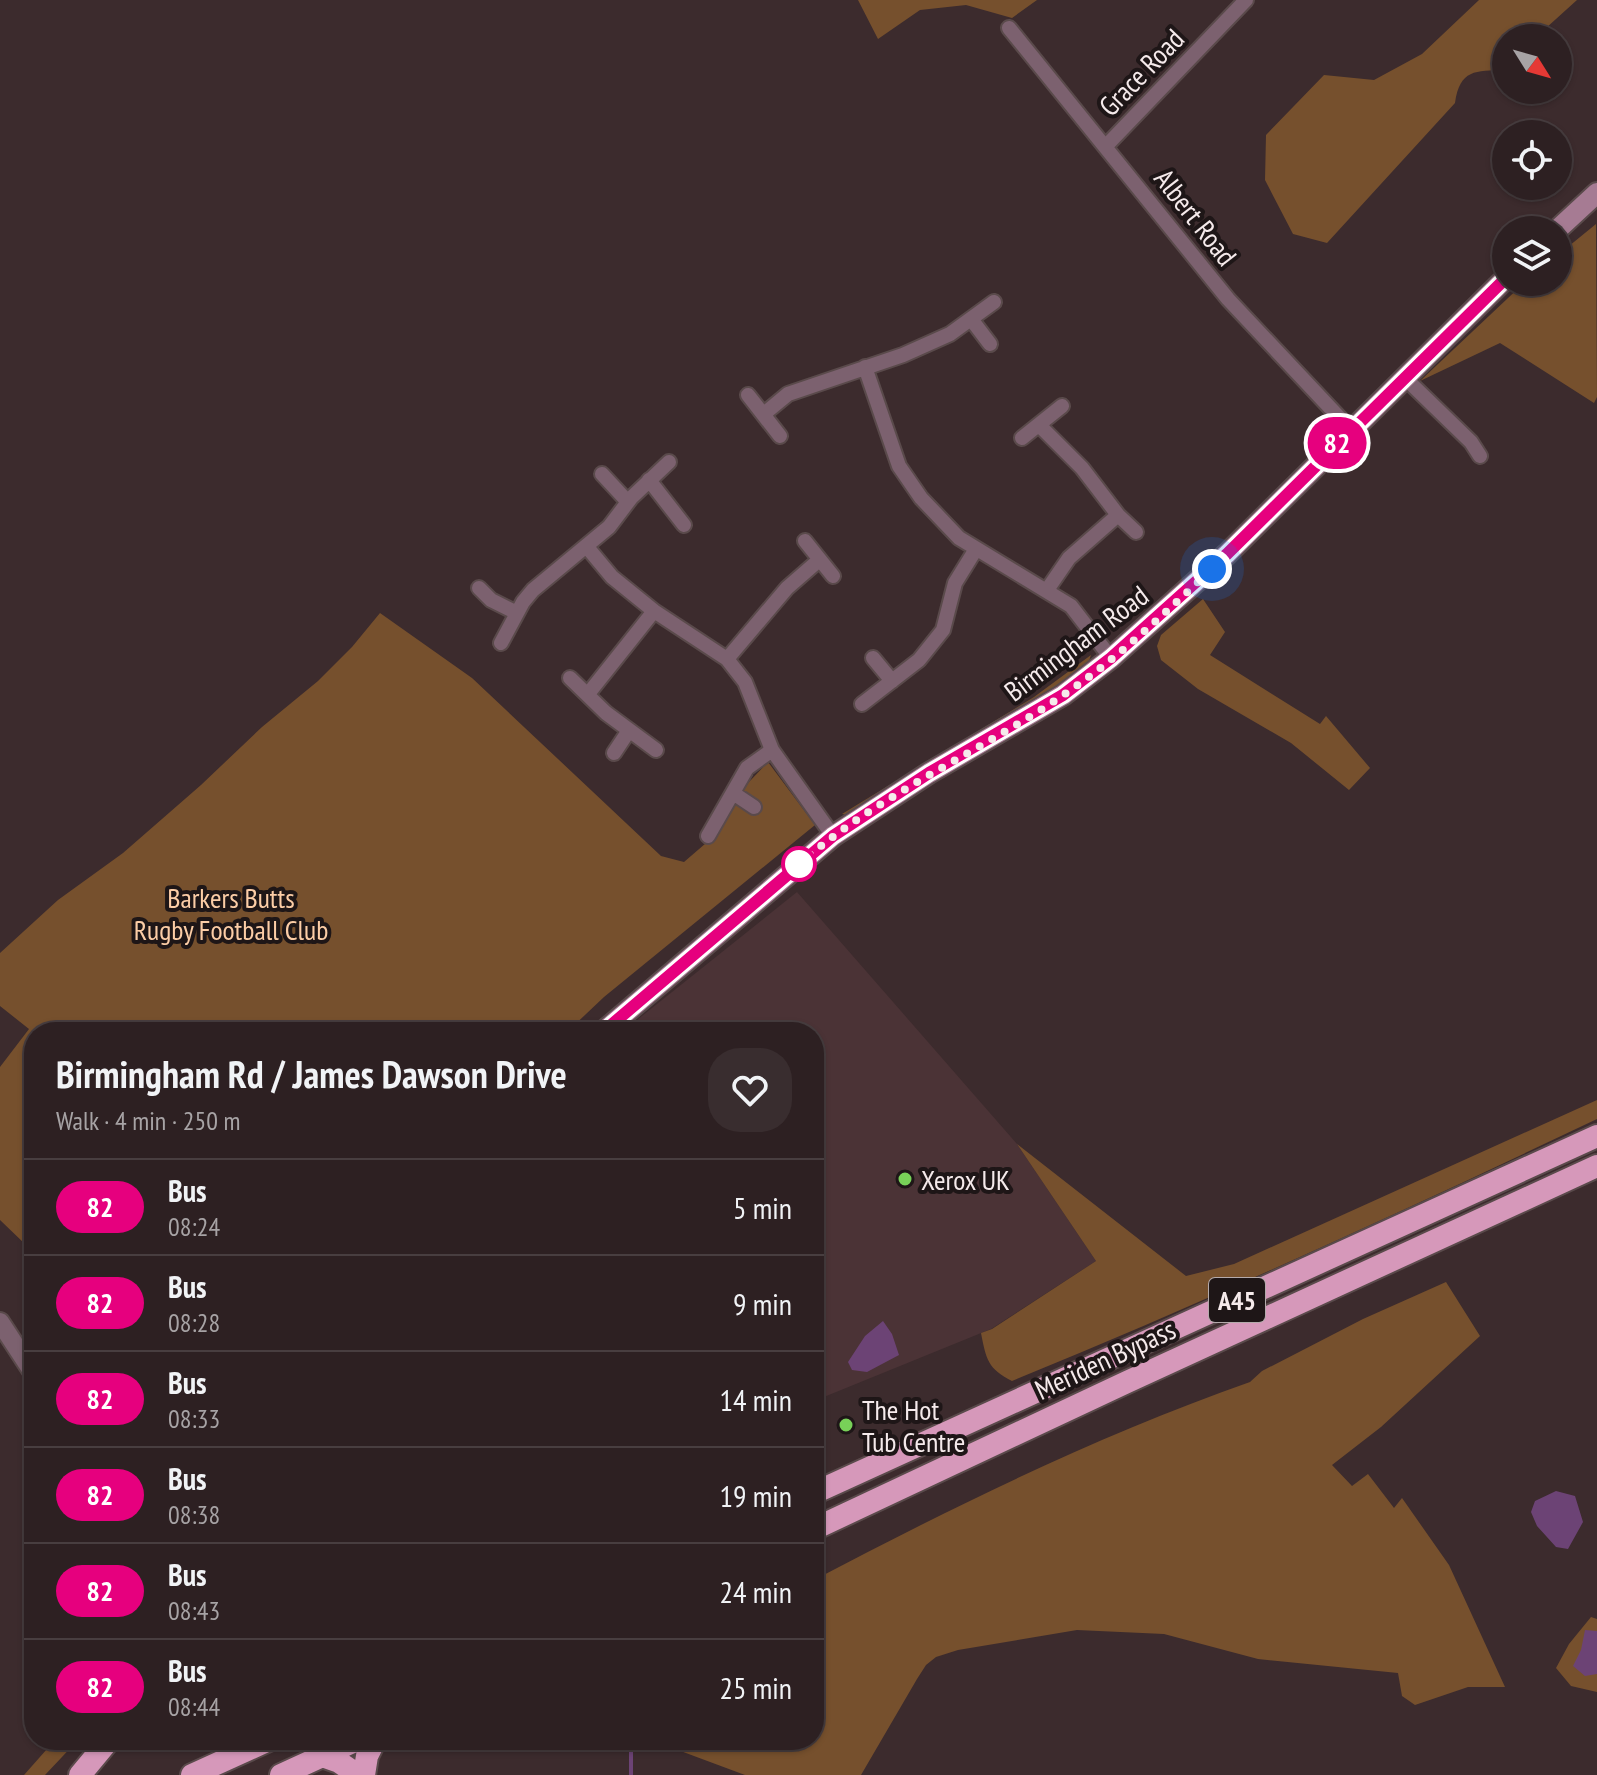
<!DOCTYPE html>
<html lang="en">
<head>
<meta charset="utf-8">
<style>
	body { margin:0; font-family:"PT Sans Narrow",sans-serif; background:#392d2f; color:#f1f3f6; height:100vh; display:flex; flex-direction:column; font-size:30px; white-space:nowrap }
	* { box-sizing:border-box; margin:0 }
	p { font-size:26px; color:#a7a3a5 }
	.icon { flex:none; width:44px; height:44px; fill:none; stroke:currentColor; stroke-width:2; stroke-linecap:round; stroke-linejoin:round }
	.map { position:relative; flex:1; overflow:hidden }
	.sheet { position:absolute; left:24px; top:1022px; width:800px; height:728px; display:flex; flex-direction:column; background:#2d2022; border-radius:32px; box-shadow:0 2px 6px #0004,0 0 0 2px #483e40 }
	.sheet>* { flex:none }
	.badge { padding:0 16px; border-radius:26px; font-size:28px; line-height:52px }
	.needle { width:52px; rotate:127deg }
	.controls { position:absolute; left:1492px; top:24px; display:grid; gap:16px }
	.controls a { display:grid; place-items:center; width:80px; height:80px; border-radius:50%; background:#2d2022; box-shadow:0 2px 6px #0004,0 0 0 2px #483e40; font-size:40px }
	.you { position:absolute; width:40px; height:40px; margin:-20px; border:6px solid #fff; border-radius:50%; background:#1a73e8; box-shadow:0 0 0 12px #1a73e833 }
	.map>.badge { position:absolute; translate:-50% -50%; box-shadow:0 0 0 4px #fff }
	.round { display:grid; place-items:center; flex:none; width:84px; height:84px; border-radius:32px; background:#392d2f }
	.overview { display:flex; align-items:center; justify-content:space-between; height:136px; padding:0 32px }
	h1 { font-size:38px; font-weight:700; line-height:60px }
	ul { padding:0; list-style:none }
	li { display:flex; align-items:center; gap:24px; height:96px; padding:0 32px; border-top:2px solid #483e40 }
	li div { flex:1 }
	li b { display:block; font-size:30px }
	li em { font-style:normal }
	li .badge { min-width:88px; font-weight:700; text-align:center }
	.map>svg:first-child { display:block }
</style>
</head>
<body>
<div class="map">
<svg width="1597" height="1775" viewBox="0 0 1597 1775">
	<rect width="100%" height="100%" fill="#3c2b2d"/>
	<!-- built -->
	<path fill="#4b3336" d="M797,892l220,252 79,117 -105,68 -177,72v-369h-192z"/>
	<!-- green -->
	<path fill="#76502d" d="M858,0h179l-25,18 -46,-13 -46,5 -42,29z
		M1479,0h98l-42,38h-29l-1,32c-30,1 -45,-1 -50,33l-128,140 -34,-9 -28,-54 1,-45 58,-60 50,5 48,-26z
		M1596,224l1,173 -3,6 -94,-60 -80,38 105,-99h33v-27z
		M1203,599l22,33 -15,23 110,69 6,-8 44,52 -21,22 -58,-47 -93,-54 -37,-29 -4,-14 4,-11z
		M380,613l92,65 189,178 23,6 36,-31 28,-48 20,-21 47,63 -211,172 -37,35h-533v225l-8,-12 -26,-25v-153l29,-38 -29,-23v-53l58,-53 65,-47 78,-68 61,-58 56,-46 34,-34z
		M1091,655l-3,9 -56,38 -130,75 -54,38 -6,-1 192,-117z
		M1597,1100v19c-193,92 -387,181 -585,262 -24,-12 -26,-22 -31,-48l11,-4 104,-68 -79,-117 169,132 48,-12z
		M1446,1282l34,54 -99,91 -49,38 20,21 16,-12 26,34 8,-10 47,67 56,122h-37l-53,18 -13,-9 -4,-23 -140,-14 -94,-25 -87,-4 -119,20 -22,7 -10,8 -9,14 -56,96h-116l-94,-35h163v-160c141,-74 285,-145 436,-198l12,-11 101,-52z
		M1591,1617l6,2v73l-26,-6 -15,-18 13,-24z
		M55,1740h23l-33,35h-21z"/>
	<!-- water -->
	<path fill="#6c4375" d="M883,1321l9,13 7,21 -32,17 -15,-2 -4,-8 17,-26z
		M1556,1491l19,5 8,26 -15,27 -12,-2 -19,-21 -6,-14 4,-11z
		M1585,1630l12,1v43l-12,2 -12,-10 8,-16z"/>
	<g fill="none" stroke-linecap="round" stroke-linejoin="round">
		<!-- stream -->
		<path stroke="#6c4375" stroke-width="4" d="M631,1740v35"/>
		<defs>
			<path id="minor" d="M1009,28l219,271 123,131
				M1106,146l140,-146
				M971,319l19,25
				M865,367l34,99 22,32 38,40 112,68 40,52
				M1404,377l67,65 9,14
				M748,395l32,41
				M765,413l23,-19 115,-39 47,-21 44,-32
				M1040,426l42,42 36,47 18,17
				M1022,438l40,-32
				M602,474l26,28
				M649,480l35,45
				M805,541l28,35
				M587,547l25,30 42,34 73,48 18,23 27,68 61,86
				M479,588l12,12 26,13
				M1047,590l22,-32 49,-43
				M501,643l22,-41 10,-12 76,-63 22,-29 38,-36
				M873,658l19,23
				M727,659l60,-71 31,-27
				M570,678l36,35 50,37
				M588,694l66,-83
				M862,704l57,-44 24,-30 12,-47 21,-34
				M614,753l14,-21
				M733,793l21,14
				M708,836l39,-68 25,-18"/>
			<path id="tertiary" d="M0,1322l34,52"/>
			<path id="secondary" d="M1557,230l40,-37
				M603,1032l230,-196 96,-63 134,-78 48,-37 116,-104 279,-276"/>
			<path id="trunk" d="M814,1493l783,-357
				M814,1529l313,-147 470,-216
				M322,1756l17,6 19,13
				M80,1775l29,-35
				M192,1775l77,-35
				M281,1775l76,-35
				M364,1775l3,-19 8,-16"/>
		</defs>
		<!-- minor casing -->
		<use href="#minor" stroke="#5a4a4b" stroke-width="18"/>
		<!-- tertiary casing -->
		<use href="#tertiary" stroke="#5a4a4b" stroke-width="22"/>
		<!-- secondary casing -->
		<use href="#secondary" stroke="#5a4a4b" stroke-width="24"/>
		<!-- trunk casing -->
		<use href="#trunk" stroke="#5a4a4b" stroke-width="26"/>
		<!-- minor -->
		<use href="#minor" stroke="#7c616f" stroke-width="14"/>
		<!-- tertiary -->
		<use href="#tertiary" stroke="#7c616f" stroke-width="18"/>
		<!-- secondary -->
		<use href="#secondary" stroke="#a67b93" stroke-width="20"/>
		<!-- trunk -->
		<use href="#trunk" stroke="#d698ba" stroke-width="22"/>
	</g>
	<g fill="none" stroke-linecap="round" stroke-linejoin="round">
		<defs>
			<path id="line" d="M603,1032l230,-196 96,-63 134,-78 48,-37 116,-104 279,-276"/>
		</defs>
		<!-- line casing -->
		<use href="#line" stroke="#fff" stroke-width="18"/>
		<!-- line -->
		<use href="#line" stroke="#e6007e" stroke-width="12"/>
		<!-- walk -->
		<path stroke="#f5eaeb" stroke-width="8" stroke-dasharray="0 14.4" d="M799,864c79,-69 177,-110 263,-168 54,-36 103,-83 150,-127"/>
	</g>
	<!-- markers -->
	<circle fill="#fff" stroke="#e6007e" stroke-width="4" cx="799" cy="864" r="16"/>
	<g fill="#78d158" stroke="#1e1617" stroke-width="3">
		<circle cx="905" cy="1179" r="8"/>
		<circle cx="846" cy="1425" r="8"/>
	</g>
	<g text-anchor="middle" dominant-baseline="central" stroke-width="8" stroke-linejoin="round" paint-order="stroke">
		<!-- shield labels -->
		<rect fill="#1e1617" stroke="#b4aaab" stroke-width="2" x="1209" y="1278" width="56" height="44" rx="6"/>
		<g font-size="26" font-weight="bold" fill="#f5eaeb">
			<text x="1237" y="1300">A45</text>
		</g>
		<!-- street labels -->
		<g font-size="28" fill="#f5eaeb" stroke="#1e1617">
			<text transform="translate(1141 72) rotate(-46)">Grace Road</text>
			<text transform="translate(1196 217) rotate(52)">Albert Road</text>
			<text transform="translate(1076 643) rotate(-37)">Birmingham Road</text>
			<text transform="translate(1105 1359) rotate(-25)">Meriden Bypass</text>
		</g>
		<!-- park labels -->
		<g font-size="28" fill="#fccda6" stroke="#1e1617">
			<text x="231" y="897">Barkers Butts<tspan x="231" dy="32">Rugby Football Club</tspan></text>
		</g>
		<!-- poi labels -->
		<g font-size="28" fill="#f5eaeb" stroke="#1e1617" text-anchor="start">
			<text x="921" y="1179">Xerox UK</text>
			<text x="862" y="1409">The Hot<tspan x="862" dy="32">Tub Centre</tspan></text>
		</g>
	</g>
</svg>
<div class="controls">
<a><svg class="needle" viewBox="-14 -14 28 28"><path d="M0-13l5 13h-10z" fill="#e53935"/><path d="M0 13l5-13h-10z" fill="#a7a3a5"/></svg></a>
<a><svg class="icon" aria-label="locate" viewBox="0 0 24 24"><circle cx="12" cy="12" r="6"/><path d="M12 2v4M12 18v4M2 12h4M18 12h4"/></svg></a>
<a><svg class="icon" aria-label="layers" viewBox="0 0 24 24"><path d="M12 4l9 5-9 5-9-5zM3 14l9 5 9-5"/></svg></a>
</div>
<div class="you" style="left:1212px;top:569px"></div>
<b class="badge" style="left:1337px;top:443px;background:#e6007e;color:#fff">82</b>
<section class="sheet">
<div class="overview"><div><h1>Birmingham Rd / James Dawson Drive</h1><p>Walk · 4 min · 250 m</p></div><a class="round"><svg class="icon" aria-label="heart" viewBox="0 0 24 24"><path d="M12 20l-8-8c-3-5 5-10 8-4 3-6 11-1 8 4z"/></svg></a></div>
<ul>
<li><span class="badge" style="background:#e6007e;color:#fff">82</span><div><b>Bus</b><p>08:24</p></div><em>5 min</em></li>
<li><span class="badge" style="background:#e6007e;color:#fff">82</span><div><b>Bus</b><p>08:28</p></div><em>9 min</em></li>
<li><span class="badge" style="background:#e6007e;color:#fff">82</span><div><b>Bus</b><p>08:33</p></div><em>14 min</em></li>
<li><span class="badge" style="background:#e6007e;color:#fff">82</span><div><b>Bus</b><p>08:38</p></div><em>19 min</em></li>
<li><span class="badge" style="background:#e6007e;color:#fff">82</span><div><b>Bus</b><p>08:43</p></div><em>24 min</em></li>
<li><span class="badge" style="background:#e6007e;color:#fff">82</span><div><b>Bus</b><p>08:44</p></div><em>25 min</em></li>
</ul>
</section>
</div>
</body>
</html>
